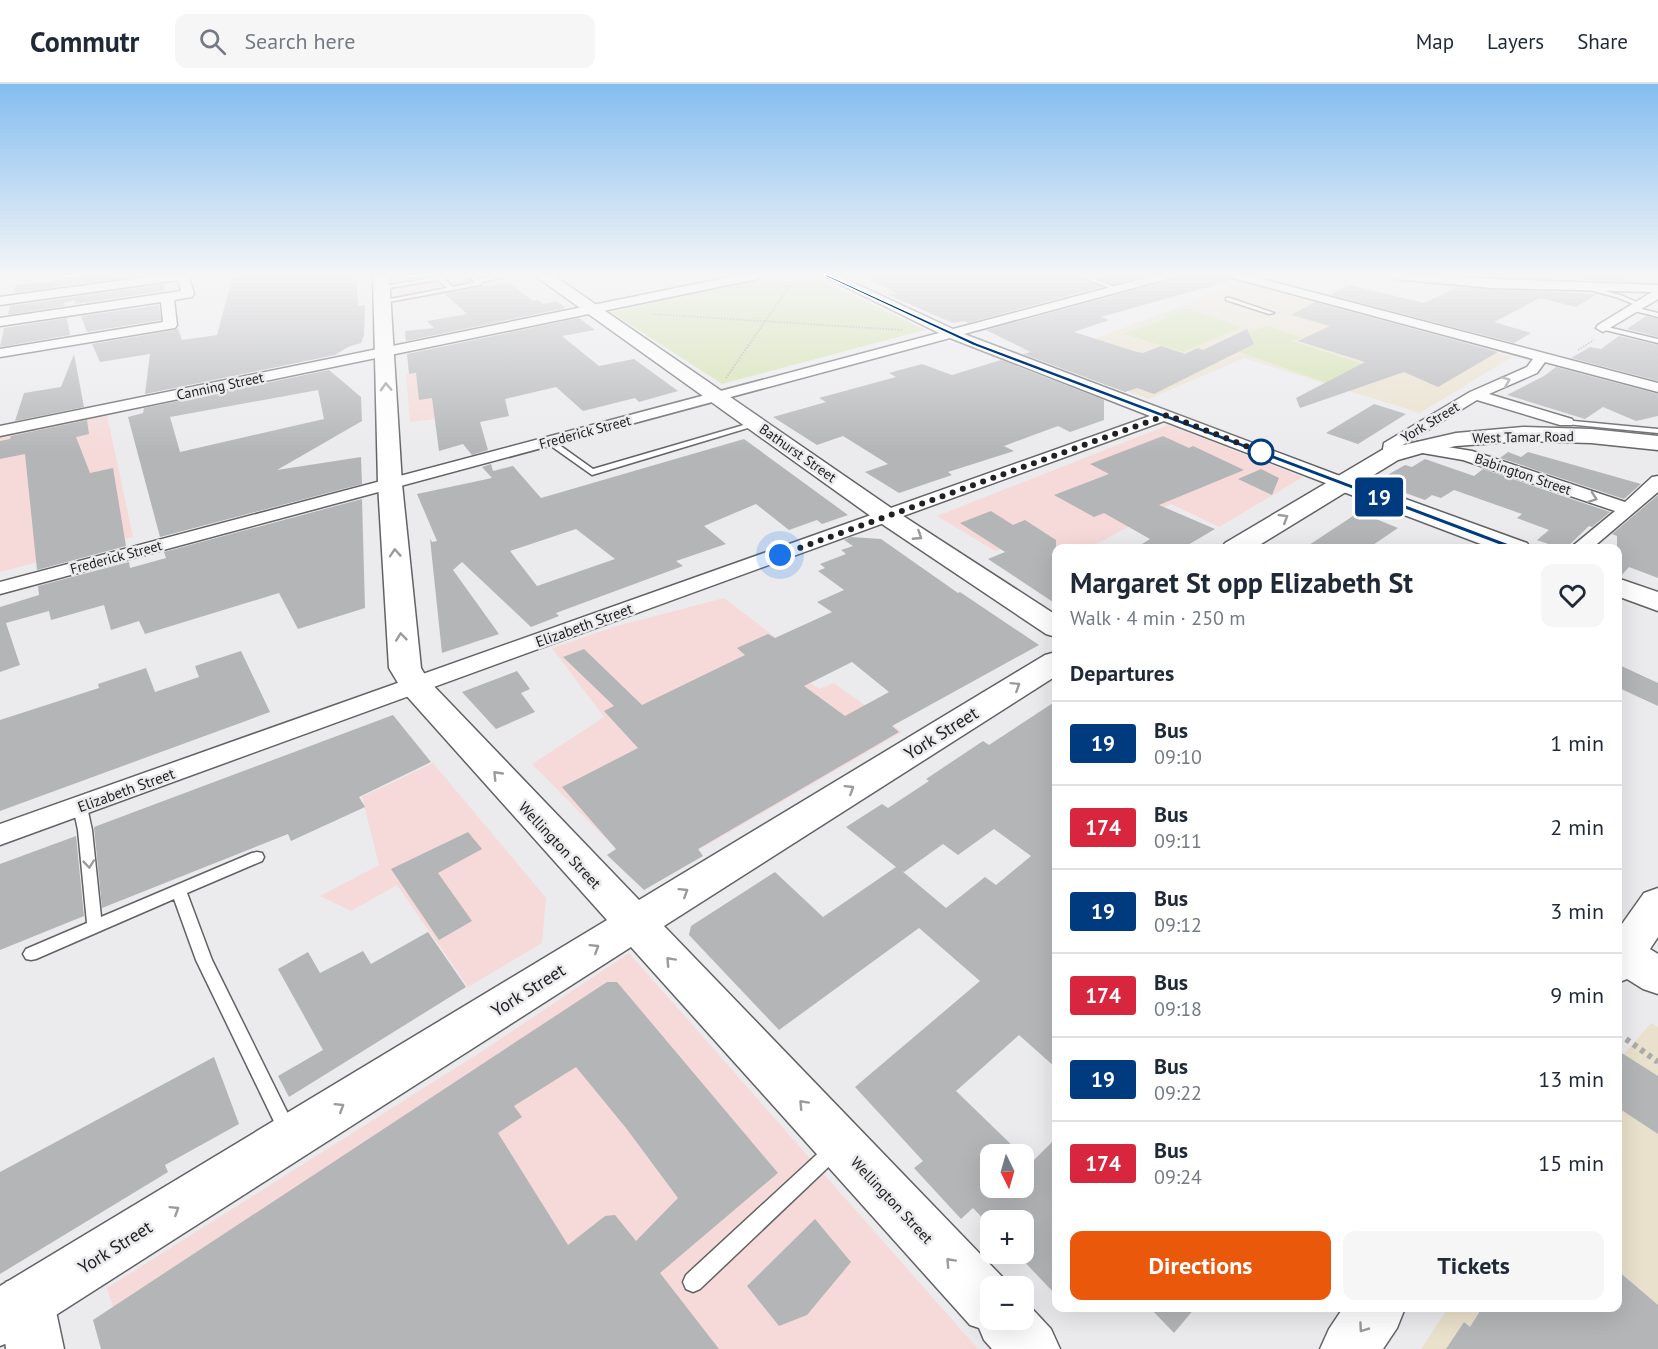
<!DOCTYPE html>
<html lang="en">
<head>
<meta charset="utf-8">
<style>
	body { margin:0; font-family:"PT Sans",sans-serif; background:#f6f6f7; color:#1f2937; height:100vh; display:flex; flex-direction:column; font-size:22px; white-space:nowrap }
	* { box-sizing:border-box; margin:0 }
	p { font-size:20px; color:#747a83 }
	.icon { flex:none; width:33px; height:33px; fill:none; stroke:currentColor; stroke-width:2; stroke-linecap:round; stroke-linejoin:round }
	.map { position:relative; flex:1; overflow:hidden }
	.panel { position:absolute; left:1052px; top:460px; width:570px; height:768px; display:flex; flex-direction:column; background:#fff; border-radius:12px; box-shadow:0 6px 24px #0002 }
	.panel>* { flex:none }
	.badge { padding:0 12px; border-radius:4px; font-size:21px; line-height:39px }
	.needle { width:39px; rotate:175deg }
	.fabs { position:absolute; left:980px; top:1060px; display:grid; gap:12px }
	.fabs a { display:grid; place-items:center; width:54px; height:54px; border-radius:12px; background:#fff; box-shadow:0 6px 24px #0002; font-size:30px }
	.you { position:absolute; width:30px; height:30px; margin:-15px; border:4px solid #fff; border-radius:50%; background:#1a73e8; box-shadow:0 0 0 9px #1a73e833 }
	.map>.badge { position:absolute; translate:-50% -50%; box-shadow:0 0 0 3px #fff }
	h2 { padding:0 18px; font-size:22px; line-height:54px }
	.round { display:grid; place-items:center; flex:none; width:63px; height:63px; border-radius:12px; background:#f6f6f7 }
	.head { display:flex; align-items:center; justify-content:space-between; height:102px; padding:0 18px }
	h1 { font-size:28px; font-weight:600; line-height:45px }
	.cta { display:flex; gap:12px; margin-top:auto; padding:12px 18px }
	.cta a { flex:1; height:69px; border-radius:12px; background:#ea580c; color:#fff; font-size:24px; font-weight:600; line-height:69px; text-align:center }
	.cta a+a { background:#f6f6f7; color:#1f2937 }
	ul { padding:0; list-style:none }
	li { display:flex; align-items:center; gap:18px; height:84px; padding:0 18px; border-top:2px solid #e0e1e3 }
	li div { flex:1 }
	li b { display:block; font-size:22px }
	li em { font-style:normal }
	li .badge { min-width:66px; font-weight:700; text-align:center }
	header { display:flex; align-items:center; gap:36px; box-sizing:border-box; height:84px; padding:0 30px; background:#fff; border-bottom:2px solid #e0e1e3 }
	header strong { font-size:28px }
	nav { display:flex; gap:33px; margin-inline-start:auto; font-size:21px }
	.search { width:420px; height:54px; background:#f6f6f7; display:flex; align-items:center; gap:15px; box-sizing:border-box; padding:0 21px; border-radius:12px; color:#747a83; font-size:22px }
	.map>svg:first-child { display:block }
</style>
</head>
<body>
<header>
<strong>Commutr</strong>
<div class="search"><svg class="icon" aria-label="search" viewBox="0 0 24 24"><circle cx="10" cy="10" r="6"/><path d="M15 15l6 6"/></svg>Search here</div>
<nav><a>Map</a><a>Layers</a><a>Share</a></nav>
</header>
<div class="map">
<svg width="1658" height="1265" viewBox="0 0 1658 1265">
	<rect width="100%" height="100%" fill="#ebebee"/>
	<!-- commercial -->
	<path fill="#f5dad9" d="M398,191h126l4,3 -131,25z
		M406,290l29,1 18,42 -43,5z
		M107,331l26,122 -133,35v-135z
		M1168,341l135,52 -84,50 -48,-23 -84,45h-29l-21,-13 -4,4 -38,11 -58,-35z
		M724,514l72,55 -17,9 40,27 15,-6 68,49 -255,148 -115,-116 72,-47 -52,-69 65,-22z
		M433,679l113,135 -4,45 -74,44 -71,-102 -46,26 -31,-15 59,-31 -17,-68z
		M629,869l349,396h-852l-19,-61 380,-240z"/>
	<!-- education -->
	<path fill="#eae1cc" d="M1243,198l269,75 -92,56 -176,-55 -95,41 -130,-50 30,-10 25,8z
		M1651,939l7,4v322h-237l27,-41h169v-246z"/>
	<!-- green -->
	<path fill="#d1e0aa" d="M778,191h33l114,55 -203,54 -111,-72z
		M1186,224l56,19 -59,25 -59,-18 45,-16 -6,-4z
		M1267,242l34,11 -9,4 94,31 -56,12 -113,-40z"/>
	<!-- building -->
	<path fill="#b4b5b7" fill-rule="evenodd" d="M79,191h64l-130,18 3,-8 63,-8z
		M233,191h123l2,31 7,-1 -1,30 -3,8 -13,4 -13,8 -190,39 5,-40 -50,8 -8,-18 83,-14 3,-2 4,12 35,-5z
		M858,191h216l27,12 -133,36 -3,-2 -12,2 -65,-28 9,-2z
		M1091,191h56l-34,9z
		M1178,191h47l4,6 -128,36 8,3 -35,12 63,20 6,1 18,-7 24,8 13,-6 5,2 44,-21 7,15 -100,50 -17,-6 -12,4 -102,-38 8,-2 -45,-22 189,-51z
		M1485,191h146l-11,6 -137,-5z
		M508,198l25,19 5,-1 5,4 13,-3 10,7 -160,33 -1,-10 29,-3 -7,-7 40,-7 -22,-20z
		M164,200v7l-88,13 -2,-4 -10,3 1,3 -57,9 2,-9z
		M1349,201l75,18 34,-16 139,7 -21,13 -36,-9 -46,24 37,11 -17,10 -184,-48z
		M1315,218l183,50 -60,35 -34,-15 -104,36 -4,-10 69,-36 -67,-21 32,-15 -39,-11z
		M159,221l2,15 -74,12 -6,-16z
		M1646,232l12,3v18l-31,-8z
		M67,234l3,17 -70,12 4,-19z
		M579,234l16,12 -33,6 37,30 35,-7 44,32 -39,11 -4,-4 -52,13 -27,-24 -51,12 4,17 -29,6 8,28 -16,5 -9,-11 -24,7 -7,-53 -13,2 -3,-27 -7,1 -2,-20z
		M1619,252l39,9v36l-87,-23 19,-11 11,2z
		M74,270l10,53 -69,14 9,-28 37,-6z
		M1001,276l103,40v20l-34,12 -12,-6 -54,20 10,5 -66,21 4,3 -53,18 -34,-21 23,-8 -45,-28 -26,9 -44,-28 53,-15 -7,-4 77,-21 -7,-4 33,-9 30,11z
		M1556,283l102,27v22l-22,5 -33,-14 -18,12 -78,-24 37,-19z
		M329,286l32,27 1,24 -85,49 84,-13 1,27 -202,53 -32,-120 15,-4 1,-5zM318,306l6,29 -144,33 -10,-35z
		M1374,320l32,10 -48,30 -32,-11z
		M87,336l2,14 -13,3 14,36 23,-5 13,78 -89,24 -12,-116 -25,5v-18l10,-2 1,-3z
		M1163,352l26,12 4,-2 51,24 -85,35 56,24 -34,20h-47l16,-10 -46,-26 -10,4 -40,-22 55,-21 -19,-10z
		M744,355l104,76 -26,9 -5,-4 -28,10 -33,-26 -52,22 22,18 -50,17 7,5 -127,47 3,3 -28,11 -69,-65 -9,8 46,64 -57,19 -12,-114 2,3 5,-1 -20,-47 75,-16 -10,-11 9,-3 2,7 20,-5 28,32zM576,445l39,30 -78,27 -27,-35z
		M1508,368l13,5 7,-5 113,32 -17,15 -124,-41z
		M1425,375l49,17 9,-7 127,43 -18,15 -3,-1 -24,23h-3l-25,-9 12,-10 -32,-12 5,-4 -68,-24 -13,8 -9,-3 -7,5 -50,-18 30,-17 7,2z
		M1261,385l18,9 -7,17 -34,-16z
		M1658,411v83l-29,-11 -9,10 -3,-1v-40l-5,-2z
		M362,415l3,109 -67,21 -19,-36 -134,41 -6,-13 -28,9 -7,-25 -53,15 -2,-9 -43,12 14,42 -20,7v-65l39,-12 -1,-9 91,-24 1,6 36,-10 -2,-6z
		M991,427l22,14 12,-5 31,20v64l-68,-45 17,-7 -45,-29z
		M1359,428l39,16 -31,21h-64z
		M851,453l30,2 77,54 2,-1 79,53 -147,81 7,6 -201,117 5,7 -59,34 -37,-35 9,-6 -54,-62 76,-39 -34,-37 10,-5 -51,-49 21,-8 58,56 103,-50 -8,-7 31,-14 7,4 57,-26 -15,-10 27,-12 -26,-19 7,-3 -5,-4 26,-10 -5,-4 12,-4 -9,-6zM852,578l37,30 -44,24 -41,-30z
		M241,567l29,61 -270,99v-91l99,-32 -1,-4 48,-16 9,24 44,-15 -4,-11z
		M1617,580l41,19v23l-41,-19z
		M517,587l13,18 -9,4 14,19 -39,17 -34,-37z
		M1056,617v367l-37,-33 -63,56 66,64h-32v33h33v-32l7,8 26,-26v157l-39,-41h6v-33h-33v5l-17,-18 -12,11 -47,-51 9,-7 -68,-74 125,-106 -61,-53 -140,102 -90,-95 2,-9 84,-54 48,45 73,-50 -50,-40 36,-23 6,4 41,-27 -3,-2 57,-38 6,4zM994,745l37,27 -35,29 -11,-8 -39,31 -44,-37 2,1 39,-28 15,11z
		M393,631l38,47 -72,35 6,10 -74,34 -3,-7 -186,74 -8,-81z
		M468,748l14,17 -44,24 34,48 -33,19 -48,-71z
		M76,752l8,80 -84,34v-86z
		M428,848l38,55 -177,110 -11,-21 45,-26 -45,-81 30,-17 12,21 43,-22 8,13z
		M607,898h10l161,191 -118,100 59,76h-618l-8,-29zM576,983l50,61 52,70 -42,43 -21,-26 -10,1 -37,29 -70,-112 24,-16 -8,-11z
		M1617,966l41,26v58l-41,-27z
		M214,973l25,67 -74,41 3,7 -168,102v-102z
		M815,1135l36,43 -44,53 -28,11 -32,-40z
		M1617,1186l41,35v44h-212l18,-27 6,5 12,-19h135z
		M1150,1224h45l-21,25z"/>
	<g fill="none" stroke-linecap="round" stroke-linejoin="round">
		<defs>
			<path id="lane" d="M433,191h7l13,12 22,-5 -9,-7h7l5,4 34,-4 -30,7 -2,3 -97,18 -3,-2 67,-13 -9,-8 -56,9 -3,-2 56,-10z
				M1076,191h9l35,14 -5,1z
				M1584,201l39,11 20,9 -5,1 -19,-8 -37,-10z
				M1226,214h4l44,15 -5,1 -43,-14z
				M1633,223l25,6v4l-27,-7v-2z
				M1603,242l55,13v4l-57,-14v-2z
				M1563,336l95,9v4l-92,-9 -4,-2z
				M754,338l7,2 -169,51 -48,-34 7,-2 42,30z
				M80,718l5,2 2,3 5,23 9,87 151,-64 5,-1 5,1 2,4 -2,4 -75,32 25,67 81,164 3,6 -3,6 -6,3 -6,-3 -85,-176 -22,-61 -138,60 -5,1 -5,-1 -3,-5 3,-5 61,-26 -9,-93 -5,-23 2,-3z
				M833,1058l6,3 3,6 -3,6 -139,132 -7,3 -7,-3 -3,-7 3,-7 141,-130z"/>
			<path id="street" d="M160,191h31l-2,3 5,16 -2,3 -18,3 3,25 -2,3 -175,29v-8l163,-27 -2,-20 -161,24v-8l181,-27 -3,-11 -178,25v-8z
				M740,191h23l-6,4 -757,157v-10z
				M821,191h16l116,54 203,-54h20l-2,2 -210,57 384,145 3,4 -3,4h-12l-172,-66 -1164,424v-21l1150,-408 -200,-78 -950,256v-12l939,-249z
				M1227,191h20l411,108v9l-113,-30 -8,11 -48,21 83,25 2,3 -2,3h-12l-83,-25 -79,48 -2,11h-12l-2,-4 2,-12 86,-51 57,-25 6,-8 -304,-82z
				M1390,191l268,10v14l-55,33 -7,-4 2,-3 54,-33 -161,-4 -95,-9z
				M1417,358l55,9 153,51 27,-25 6,-1v16l-67,57h-22l46,-38 -152,-51 -52,-9 -2,-4z"/>
			<path id="secondary" d="M1342,392l185,67 4,6h-37l-161,-61 -3,-5 3,-5z
				M1617,494l41,14v19l-41,-15z
				M26,1190l20,8 8,20 10,47h-58l-6,-51 6,-16z"/>
			<path id="highway" d="M373,191h16l13,209 19,184 7,12 211,220 406,-245 11,-3v24l-392,250 346,359 -20,2v33h33l1,-20 27,29 9,20h-68l-8,-9 -5,-12 -9,-3 -339,-378 -611,391 -20,8v-60l607,-366 -203,-227 -15,-25 -11,-184z
				M534,191h19l344,237 159,103v22l-10,-3 -167,-112z
				M1523,343l68,2 67,7v14l-67,-7 -68,-2 -67,5 -30,6 -28,8 -145,89h-32l4,-6 157,-93 74,-17z
				M1658,804v49l-8,12 8,5v40l-15,-5 -16,-10 -10,4v-52l27,-38z
				M1343,1224h62l-8,20 -14,21h-63l9,-20z"/>
		</defs>
		<!-- lane casing -->
		<use href="#lane" stroke="#626265" stroke-width="3"/>
		<!-- street casing -->
		<use href="#street" stroke="#626265" stroke-width="3"/>
		<!-- secondary casing -->
		<use href="#secondary" stroke="#626265" stroke-width="3"/>
		<!-- highway casing -->
		<use href="#highway" stroke="#626265" stroke-width="3"/>
		<!-- path-far1 -->
		<path stroke="#ababae" stroke-width="2" stroke-dasharray="1.5 1.5" stroke-linecap="butt" d="M652,230l250,16
			M1578,266l16,-10
			M726,294l71,-103"/>
		<!-- path -->
		<path stroke="#ababae" stroke-width="6" stroke-dasharray="4.5 4.5" stroke-linecap="butt" d="M1626,955l32,23"/>
		<!-- lane -->
		<use href="#lane" fill="#fff" fill-rule="evenodd"/>
		<!-- street -->
		<use href="#street" fill="#fff" fill-rule="evenodd"/>
		<!-- secondary -->
		<use href="#secondary" fill="#fff" fill-rule="evenodd"/>
		<!-- highway -->
		<use href="#highway" fill="#fff" fill-rule="evenodd"/>
	</g>
	<!-- one-way arrows -->
	<defs><path id="oneway-chevron" d="M-2-3.5L2.5 0L-2 3.5" fill="none" stroke-width="1.6" stroke-linecap="round" stroke-linejoin="round" transform="scale(1.5)"/></defs>
	<g stroke="#9b9b9c">
		<use href="#oneway-chevron" transform="translate(1506 297) rotate(-22)"/>
		<use href="#oneway-chevron" transform="translate(386 303) rotate(-92)"/>
		<use href="#oneway-chevron" transform="translate(1593 414) rotate(19)"/>
		<use href="#oneway-chevron" transform="translate(1284 434) rotate(-31)"/>
		<use href="#oneway-chevron" transform="translate(918 452) rotate(33)"/>
		<use href="#oneway-chevron" transform="translate(395 469) rotate(-94)"/>
		<use href="#oneway-chevron" transform="translate(401 553) rotate(-96)"/>
		<use href="#oneway-chevron" transform="translate(1016 602) rotate(-32)"/>
		<use href="#oneway-chevron" transform="translate(497 691) rotate(-134)"/>
		<use href="#oneway-chevron" transform="translate(850 705) rotate(-32)"/>
		<use href="#oneway-chevron" transform="translate(89 780) rotate(84)"/>
		<use href="#oneway-chevron" transform="translate(684 808) rotate(-32)"/>
		<use href="#oneway-chevron" transform="translate(595 864) rotate(-32)"/>
		<use href="#oneway-chevron" transform="translate(670 877) rotate(-133)"/>
		<use href="#oneway-chevron" transform="translate(803 1020) rotate(-133)"/>
		<use href="#oneway-chevron" transform="translate(340 1023) rotate(-32)"/>
		<use href="#oneway-chevron" transform="translate(175 1126) rotate(-32)"/>
		<use href="#oneway-chevron" transform="translate(950 1178) rotate(-133)"/>
		<use href="#oneway-chevron" transform="translate(1363 1244) rotate(125)"/>
	</g>
	<!-- sky -->
	<linearGradient id="sky" x2="0" y2="1"><stop stop-color="#84bdf0"/><stop offset="0.52" stop-color="#f6f6f7"/><stop offset="1" stop-color="#f6f6f7" stop-opacity="0"/></linearGradient>
	<rect width="1658" height="368" fill="url(#sky)"/>
	<!-- line -->
	<path fill="#003b80" stroke="#fff" stroke-width="1.5" d="M825,190l152,69 546,206 -8,2 -543,-206 -147,-69z"/>
	<g fill="none" stroke-linecap="round" stroke-linejoin="round">
		<!-- walk -->
		<path stroke="#212123" stroke-width="6" stroke-dasharray="0 10.8" d="M780,471l387,-140 94,37"/>
	</g>
	<!-- markers -->
	<circle fill="#fff" stroke="#003b80" stroke-width="3" cx="1261" cy="368" r="12"/>
	<g text-anchor="middle" dominant-baseline="central" stroke-width="5" stroke-linejoin="round" paint-order="stroke">
		<!-- far-street labels -->
		<g font-size="14" fill="#212123" stroke="#ebebee">
			<text transform="translate(220 302) rotate(-12)">Canning Street</text>
			<text transform="translate(1430 338) rotate(-31)">York Street</text>
			<text transform="translate(585 348) rotate(-15)">Frederick Street</text>
			<text transform="translate(1523 353) rotate(-1)">West Tamar Road</text>
			<text transform="translate(798 369) rotate(35)">Bathurst Street</text>
			<text transform="translate(1523 390) rotate(19)">Babington Street</text>
			<text transform="translate(116 473) rotate(-15)">Frederick Street</text>
		</g>
		<!-- street labels -->
		<g font-size="15" fill="#212123" stroke="#ebebee">
			<text transform="translate(584 541) rotate(-20)">Elizabeth Street</text>
			<text transform="translate(126 706) rotate(-20)">Elizabeth Street</text>
			<text transform="translate(560 761) rotate(47)">Wellington Street</text>
			<text transform="translate(892 1116) rotate(47)">Wellington Street</text>
		</g>
		<!-- near-street labels -->
		<g font-size="18" fill="#212123" stroke="#ebebee">
			<text transform="translate(941 649) rotate(-32)">York Street</text>
			<text transform="translate(528 906) rotate(-32)">York Street</text>
			<text transform="translate(115 1163) rotate(-32)">York Street</text>
		</g>
	</g>
</svg>
<div class="fabs">
<a><svg class="needle" viewBox="-14 -14 28 28"><path d="M0-13l5 13h-10z" fill="#e53935"/><path d="M0 13l5-13h-10z" fill="#747a83"/></svg></a>
<a>+</a>
<a>−</a>
</div>
<div class="you" style="left:780px;top:471px"></div>
<b class="badge" style="left:1379px;top:413px;background:#003b80;color:#fff">19</b>
<section class="panel">
<div class="head"><div><h1>Margaret St opp Elizabeth St</h1><p>Walk · 4 min · 250 m</p></div><a class="round"><svg class="icon" aria-label="heart" viewBox="0 0 24 24"><path d="M12 20l-8-8c-3-5 5-10 8-4 3-6 11-1 8 4z"/></svg></a></div>
<h2>Departures</h2>
<ul>
<li><span class="badge" style="background:#003b80;color:#fff">19</span><div><b>Bus</b><p>09:10</p></div><em>1 min</em></li>
<li><span class="badge" style="background:#d7263d;color:#fff">174</span><div><b>Bus</b><p>09:11</p></div><em>2 min</em></li>
<li><span class="badge" style="background:#003b80;color:#fff">19</span><div><b>Bus</b><p>09:12</p></div><em>3 min</em></li>
<li><span class="badge" style="background:#d7263d;color:#fff">174</span><div><b>Bus</b><p>09:18</p></div><em>9 min</em></li>
<li><span class="badge" style="background:#003b80;color:#fff">19</span><div><b>Bus</b><p>09:22</p></div><em>13 min</em></li>
<li><span class="badge" style="background:#d7263d;color:#fff">174</span><div><b>Bus</b><p>09:24</p></div><em>15 min</em></li>
</ul>
<div class="cta"><a>Directions</a><a>Tickets</a></div>
</section>
</div>
</body>
</html>
